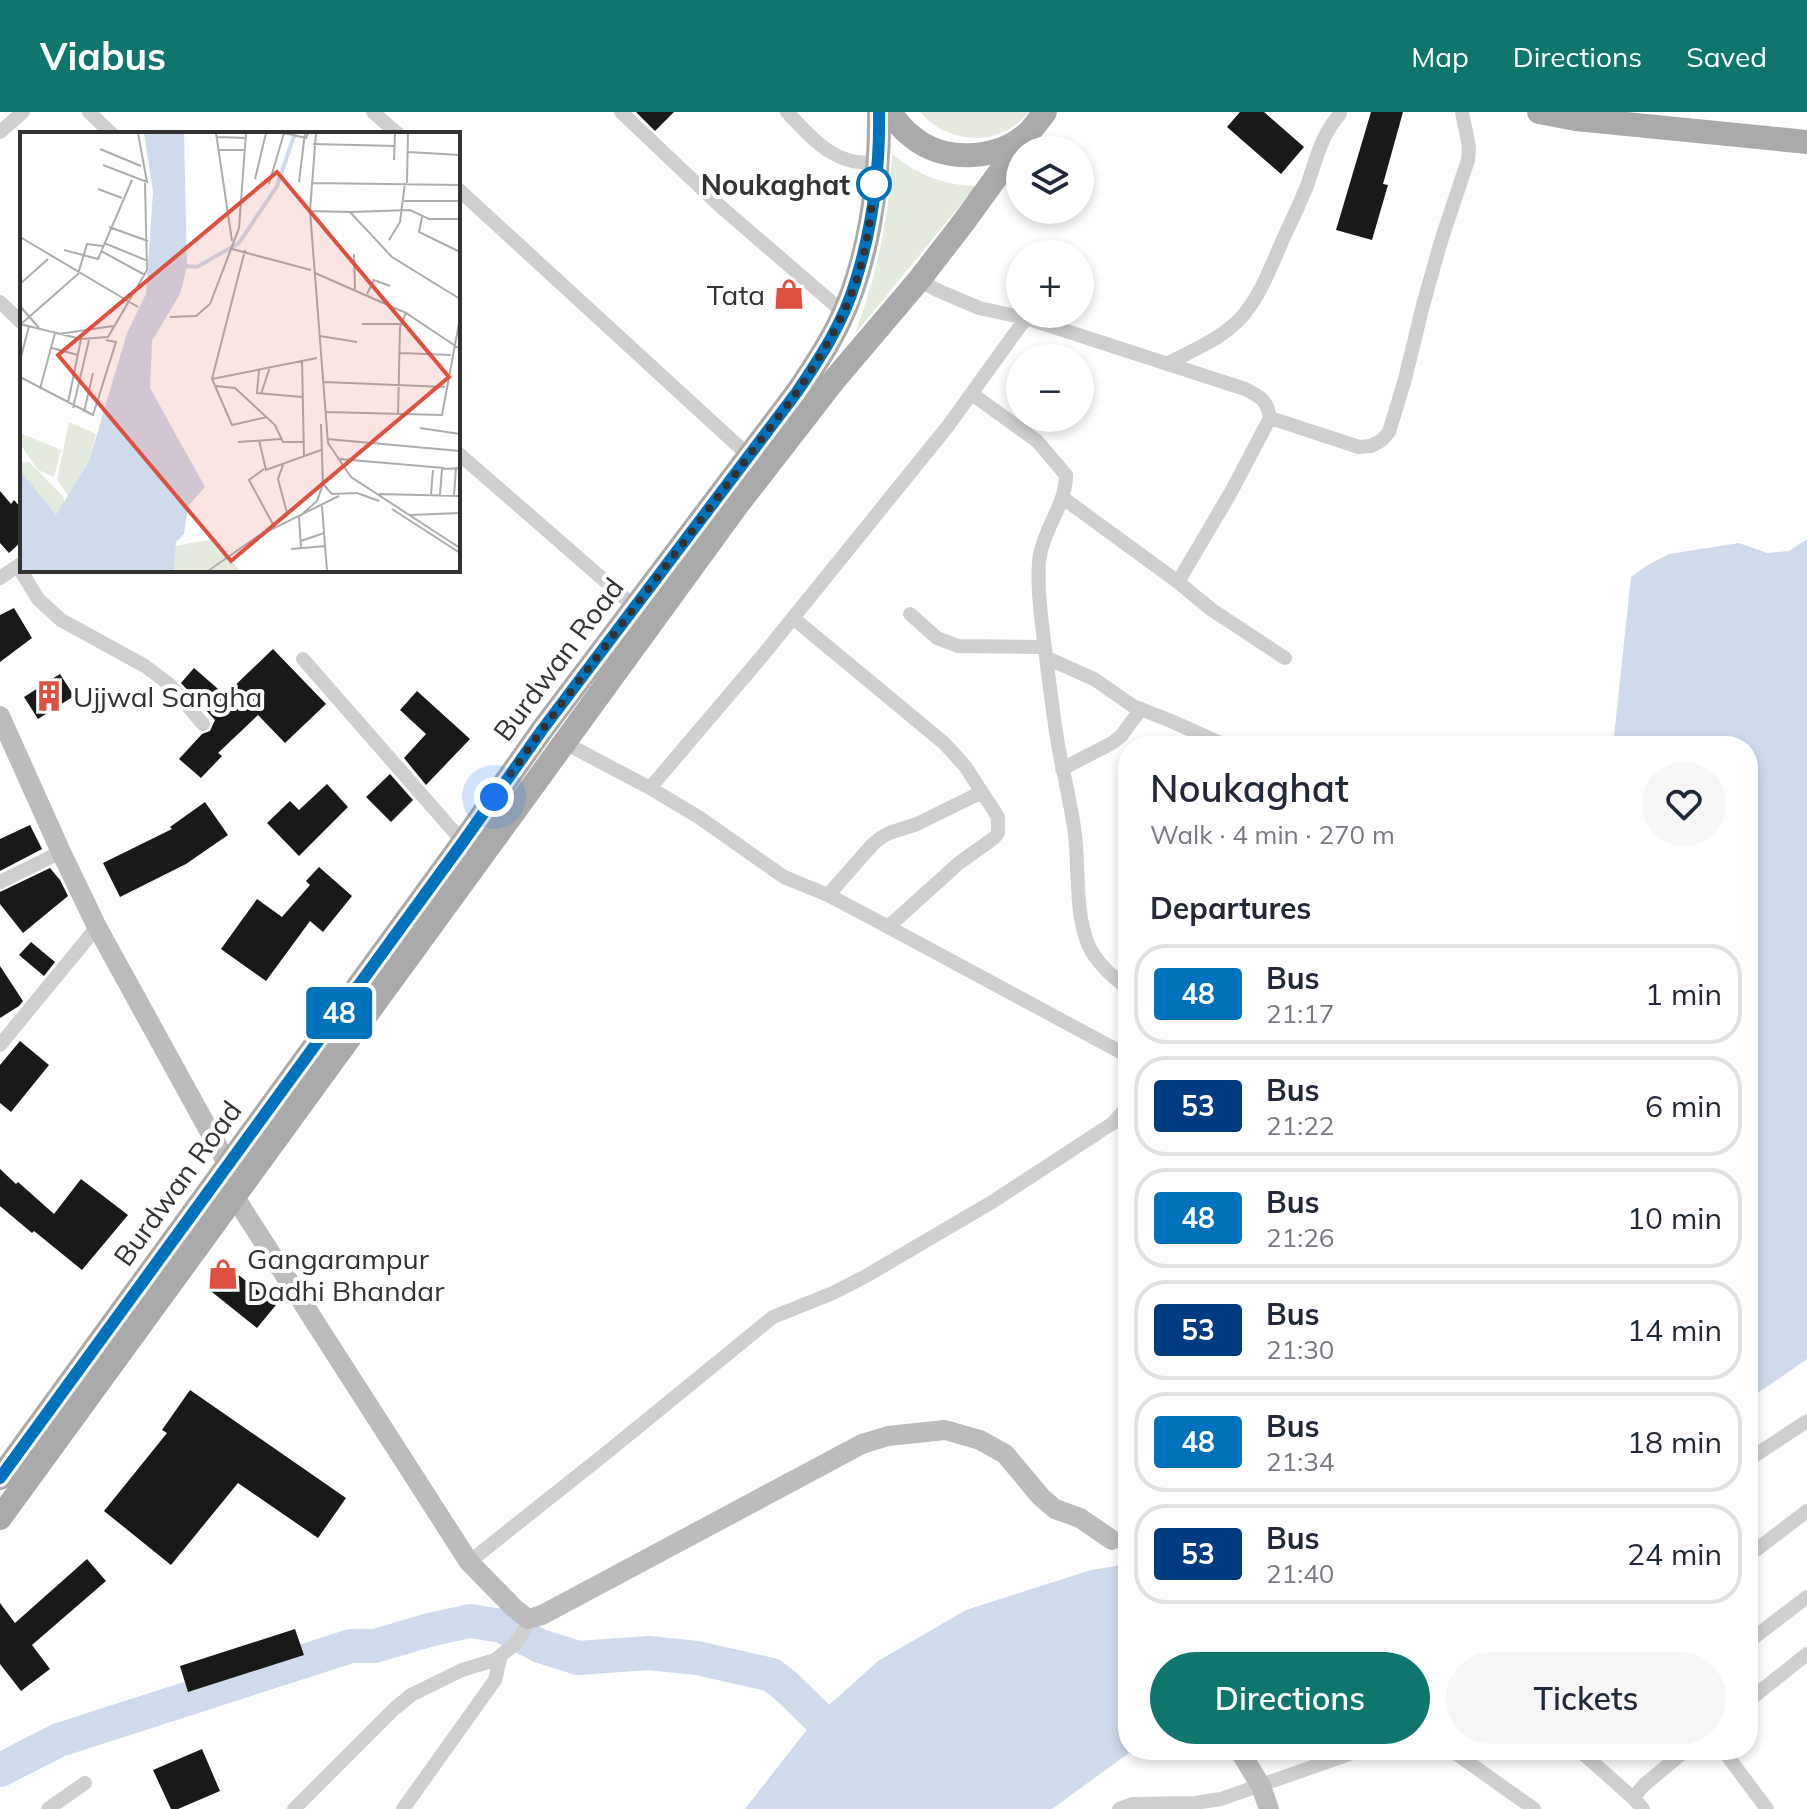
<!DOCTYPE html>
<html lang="en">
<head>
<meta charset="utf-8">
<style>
	body { margin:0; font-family:Mulish,sans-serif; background:#f6f6f7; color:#1f2937; height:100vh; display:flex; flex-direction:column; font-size:30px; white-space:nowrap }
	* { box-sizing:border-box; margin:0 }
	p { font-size:26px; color:#747a83 }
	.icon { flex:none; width:44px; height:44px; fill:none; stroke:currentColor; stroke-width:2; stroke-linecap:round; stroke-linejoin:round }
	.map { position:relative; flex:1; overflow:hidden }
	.side { position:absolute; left:1118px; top:624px; width:640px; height:1024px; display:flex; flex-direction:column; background:#fff; border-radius:32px; box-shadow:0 4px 12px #0003 }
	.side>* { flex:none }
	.badge { padding:0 16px; border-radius:6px; font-size:28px; line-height:52px }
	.fabs { position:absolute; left:1006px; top:24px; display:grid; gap:16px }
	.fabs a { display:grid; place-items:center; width:88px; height:88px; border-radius:50%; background:#fff; box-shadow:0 4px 12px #0003; font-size:40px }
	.you { position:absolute; width:40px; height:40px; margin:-20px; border:6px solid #fff; border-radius:50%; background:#1a73e8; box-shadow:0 0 0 12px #1a73e833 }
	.map>.badge { position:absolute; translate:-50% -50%; box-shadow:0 0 0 4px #fff }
	h2 { padding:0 32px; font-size:30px; line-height:72px }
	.round { display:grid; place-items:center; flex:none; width:84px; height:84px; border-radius:42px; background:#f6f6f7 }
	.summary { display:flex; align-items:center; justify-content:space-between; height:136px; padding:0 32px }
	h1 { font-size:38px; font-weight:600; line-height:60px }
	.action { display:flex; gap:16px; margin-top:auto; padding:16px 32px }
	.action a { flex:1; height:92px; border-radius:48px; background:#0f766e; color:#fff; font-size:32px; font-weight:600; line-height:92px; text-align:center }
	.action a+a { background:#f6f6f7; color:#1f2937 }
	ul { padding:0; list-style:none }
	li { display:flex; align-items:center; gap:24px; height:100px; margin:0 16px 12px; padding:0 16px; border:4px solid #e0e1e3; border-radius:32px }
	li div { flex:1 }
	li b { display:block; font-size:30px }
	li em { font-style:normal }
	li .badge { min-width:88px; font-weight:700; text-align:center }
	header { display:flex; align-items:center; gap:48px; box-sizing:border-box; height:112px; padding:0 40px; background:#0f766e; color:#fff }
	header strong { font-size:38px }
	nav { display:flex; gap:44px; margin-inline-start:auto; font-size:28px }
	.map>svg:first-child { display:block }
</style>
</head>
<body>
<header>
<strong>Viabus</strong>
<nav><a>Map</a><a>Directions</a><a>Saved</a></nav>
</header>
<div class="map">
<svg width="1807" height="1697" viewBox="0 0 1807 1697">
	<rect width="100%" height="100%" fill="#fff"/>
	<!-- green -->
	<path fill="#e3ebde" d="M920,0h109c-28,35 -80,34 -109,0z
		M892,42c26,21 51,31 84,32l-121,148c22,-60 34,-115 37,-180z"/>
	<!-- water -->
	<path fill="#cfdbec" d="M1807,427v820l-59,41v-654h-135l18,-169 15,-11 23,-12 70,-11 28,10 22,-2z
		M1128,1452v186h5l-81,59h-307l74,-95 59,-53 88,-51 125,-40z"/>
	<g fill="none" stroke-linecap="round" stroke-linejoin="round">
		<!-- river -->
		<path stroke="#cfdbec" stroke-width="34" d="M0,1658l59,-30 292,-94h24l54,-16 41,-9 32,5 38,20 38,12 71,-5 48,5 75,17 16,13 60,59"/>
	</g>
	<!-- building -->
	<path fill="#191919" d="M636,0h38l-19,19z
		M1240,0h24l40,35 -23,27 -54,-47z
		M1371,0h32l-20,72 5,1 -16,55 -36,-10z
		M0,379l11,13 3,-4 8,9v32l-13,12 -9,-10z
		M14,496l18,30 -32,24v-47z
		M273,537l53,55 -41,39 -27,-28 -40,38 4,3 -21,22 -22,-19 23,-25 8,-3 5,-11 -34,-37 13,-15 31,27z
		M60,562l14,22 -36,23 -14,-22z
		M417,579l53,48 -44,46 -22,-27 22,-24 -26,-24z
		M390,662l23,26 -22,22 -25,-25z
		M327,672l21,23 -49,49 -32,-33 23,-22 9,9z
		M205,690l23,33 -42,29 -66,33 -17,-34 69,-34 -2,-2z
		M30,713l12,24 -42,22v-32z
		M319,755l33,29 -29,36 -13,-11 -44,60 -45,-32 36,-50 25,18 28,-32 -4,-4z
		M50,756l10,12 8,16 -45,37 -23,-29v-12z
		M31,830l24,20 -11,14 -25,-21z
		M0,854l23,35 -4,5 -19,12z
		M20,929l29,24 -38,47 -11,-9v-38z
		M0,1057l16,15 2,-2 36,32 27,-35 47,36 -46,55 -48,-39 -2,2 -32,-27z
		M226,1153l50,40 -19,23 -50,-40z
		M190,1278l156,108 -28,40 -80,-55 -67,82 -67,-54 63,-78 -5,-3z
		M87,1447l19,22 -74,64 18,24 -29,22 -21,-27v-61l15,20z
		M295,1517l9,26 -116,37 -8,-26z
		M202,1637l18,42 -42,18h-7l-18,-39z"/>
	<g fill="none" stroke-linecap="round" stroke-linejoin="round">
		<!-- street -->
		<path stroke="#cfcfcf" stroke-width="14" d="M89,0l23,22
			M373,0l25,22
			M621,0l99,94 123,106
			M787,0c18,19 38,43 65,49 8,2 17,1 25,2
			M0,20l23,-20
			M458,77l290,266
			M919,168l20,11 40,17 47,10 219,71c16,8 22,11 25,29l-39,74 -53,90
			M0,190l22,21
			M1167,252c21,-12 46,-21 64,-37 26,-20 40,-61 53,-90 8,-17 16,-34 23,-51 9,-26 14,-51 33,-72
			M972,282l65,47 29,34c0,31 -24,55 -27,87 -2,26 2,53 5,79 4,32 8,65 13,97 5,32 14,64 18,97 4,33 0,78 13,109 8,19 25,33 40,45
			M1270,306l89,29 12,-1 11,-6 7,-8 16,-53 18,-74 19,-67 26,-78 1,-13 -7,-35
			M458,341l177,154
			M1063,386l115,84 34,28 73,48
			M18,454l20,33 23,21 84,46 25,19 33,39
			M0,466l22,-15
			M910,502l27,24 21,8 87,1
			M793,506l151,125 21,23 33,51v16l-4,5 -35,25 -71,64
			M1047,546l47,21 39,27 38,15 56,25
			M303,547l160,183
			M563,630l87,46 50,30 84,59 44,18 38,20 262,141
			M1062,657l50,-26 9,-7 20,-27
			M650,676l113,-133 185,-229 78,-108
			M0,770l61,-30
			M828,783l45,-51 9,-7 7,-4 28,-9 65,-32
			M0,933l97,-118
			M1748,1348l59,-39
			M1748,1444l59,-45
			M469,1450l136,-108 168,-137 60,-24 33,-17 126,-74 121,-79 15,-17
			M1748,1530l59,-45
			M1748,1589l59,-47
			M1451,1638l83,59
			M1579,1638l54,48 10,11
			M1723,1638l44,59
			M1633,1686l11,-13 42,-35
			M48,1697l37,-26
			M294,1697l99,-99 18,-15 51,-25 33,-10 20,-16 8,-12 5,-13
			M403,1697l92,-129 6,-25
			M1119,1697l13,-5 63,-1 26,-4 140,-49"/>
		<!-- secondary -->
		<path stroke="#bcbcbc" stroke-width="20" d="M0,604l61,136 36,75 131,238
			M234,1084l235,366 45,46 14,11 14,-4 320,-171 26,-8 57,-6 35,10 25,14 36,43 14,12 25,9 32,22
			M1239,1638l22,36 8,23"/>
		<!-- primary -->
		<path stroke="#aaa" stroke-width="24" d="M889,0c7,8 13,17 21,23 33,29 88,26 119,-3 6,-6 11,-14 16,-20
			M1539,0l37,7 231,23
			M0,1366l463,-636 79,-112 255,-338c15,-22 30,-44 42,-69 30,-61 41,-143 40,-211
			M0,1406l738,-1014 97,-125 84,-99 44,-57 66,-91"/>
	</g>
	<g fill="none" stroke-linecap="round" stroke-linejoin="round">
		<defs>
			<path id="line" d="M0,1366l463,-636 79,-112 255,-338c23,-34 46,-69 58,-109 17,-54 25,-114 24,-171"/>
		</defs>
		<!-- line casing -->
		<use href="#line" stroke="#fff" stroke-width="18"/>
		<!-- line -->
		<use href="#line" stroke="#0072bc" stroke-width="12"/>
		<!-- walk -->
		<path stroke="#323232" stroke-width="8" stroke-dasharray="0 14.4" d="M494,685l48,-67 255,-338c22,-33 43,-67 57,-105 13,-34 17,-74 21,-111l-1,8"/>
	</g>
	<!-- icons -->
	<defs>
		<symbol id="shop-bare" viewBox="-9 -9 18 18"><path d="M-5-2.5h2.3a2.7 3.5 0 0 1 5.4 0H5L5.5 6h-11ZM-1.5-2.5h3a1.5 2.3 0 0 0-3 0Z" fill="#de503f" stroke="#fff" stroke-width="2.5" paint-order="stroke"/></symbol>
		<symbol id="building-bare" viewBox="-9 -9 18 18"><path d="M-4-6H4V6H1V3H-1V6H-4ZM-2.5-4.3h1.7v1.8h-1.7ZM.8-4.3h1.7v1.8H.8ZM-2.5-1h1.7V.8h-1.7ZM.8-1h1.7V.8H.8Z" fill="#de503f" stroke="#fff" stroke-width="2.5" paint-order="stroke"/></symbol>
	</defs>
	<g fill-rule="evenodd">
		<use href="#shop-bare" x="767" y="160" width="44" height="44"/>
		<use href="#building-bare" x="27" y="562" width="44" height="44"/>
		<use href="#shop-bare" x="201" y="1140" width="44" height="44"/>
	</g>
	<!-- markers -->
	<circle fill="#fff" stroke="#0072bc" stroke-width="4" cx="874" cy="72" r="16"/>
	<g text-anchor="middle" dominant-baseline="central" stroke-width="8" stroke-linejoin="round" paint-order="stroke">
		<!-- stop labels -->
		<g font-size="28" font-weight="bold" fill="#323232" stroke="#fff" text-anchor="end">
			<text x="850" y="72">Noukaghat</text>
		</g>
		<!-- poi labels -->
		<g font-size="28" fill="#323232" stroke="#fff" text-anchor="start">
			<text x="765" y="182" text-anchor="end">Tata</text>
			<text x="73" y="584">Ujjwal Sangha</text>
			<text x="247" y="1146">Gangarampur<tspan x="247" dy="32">Dadhi Bhandar</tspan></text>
		</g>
		<!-- street labels -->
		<g font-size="28" fill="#323232" stroke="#fff">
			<text transform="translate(558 547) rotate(-53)">Burdwan Road</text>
			<text transform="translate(177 1071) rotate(-54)">Burdwan Road</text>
		</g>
	</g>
	<!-- overview -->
	<g transform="translate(20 20)">
		<rect width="440" height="440" fill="#fff"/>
		<path d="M49,290l27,12 -7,27 -21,35 -11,-16zM0,301l41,17 -7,27 -16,-7 -18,-26zM9,330l34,34 2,8 -9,12 -36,-46v-7zM193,407l27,32h-66l1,-25z" fill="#e3ebde"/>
		<path d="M124,1h40l3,134 -7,27 -28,47 -2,47 55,99 -17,19 -4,28 -8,8 -2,29h-154v-101l36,45 33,-54 38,-128 19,-39 7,-102z" fill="#cfdbec"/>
		<path fill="none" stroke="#cfdbec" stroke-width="4" d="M164,134l13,1 42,-24 38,-57 18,-53"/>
		<path fill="none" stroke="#adadad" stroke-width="2" d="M196,1l16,108M264,1l22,5 2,-5M296,1l-6,78 18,232 23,34 109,71M197,5l29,1M293,12l82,2M80,17l41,17M199,18h25M388,20l52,3M374,28l1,-27M83,33l44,17 -9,-49M235,47l11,-46M279,50l6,-49M292,51l148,2M387,51l1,-50M249,52l15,-51M78,57l24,9M384,69h56M290,79l40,1 42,45 68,42M330,80l60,-2 19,9h31M402,85l-3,15 41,20M89,95l39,14M0,105l118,70M369,108l11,-18 5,-39M84,111l44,18M212,117l79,21M44,118l34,9 34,-79M225,118l-33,129 20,46 35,-8M81,119l44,24M334,122l1,35M295,141l91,40 54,36M0,152l28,-25M347,162l7,-14 16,6M0,174l19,22M150,185l26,-1 14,-12 29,-76 7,-95M0,192l61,15 27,-2 39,-67 -2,-87M1,192l57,-50 9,-30 16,2M342,192h39M39,202l54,-8M300,204l37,6M32,216l26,7M380,221l51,2M0,229l9,-35M282,229l2,96M239,238l-2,23 45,4M0,245l73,38 23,-73 -10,-2M192,247l105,-21M304,250l121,5M196,254l19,2 40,37 8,17h20M20,257l15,-56M241,262l9,-27M48,271l13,-64M53,276l16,-68M64,280l9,-39M306,280l116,3 18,-97M378,283l2,-88 6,-14M400,296l40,6M307,307l133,12M239,308l7,30 55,-20M218,310l43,-3M320,327l104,9M263,333l-5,14 9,34M244,337l-15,11 26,48M303,352l9,10 25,-1 22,8M359,362l81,2M411,362l2,-24M420,363l2,-26 18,-1M434,364l2,-28M302,374l5,65M372,377l68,44M390,383l50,-2M280,384l17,-15 6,-17 -2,-60M279,385l2,31M281,409l23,-8M271,417l35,-3M188,439l50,-35 81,-40"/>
		<path fill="#de503f" fill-opacity="0.15" stroke="#de503f" stroke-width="4" d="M257,40l172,205 -218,184 -173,-206z"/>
		<rect width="440" height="440" fill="none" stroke="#323232" stroke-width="4"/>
	</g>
</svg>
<div class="fabs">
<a><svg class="icon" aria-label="layers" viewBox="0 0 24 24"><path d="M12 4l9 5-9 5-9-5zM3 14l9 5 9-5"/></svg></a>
<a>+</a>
<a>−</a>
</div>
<div class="you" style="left:494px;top:685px"></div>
<b class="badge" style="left:339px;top:901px;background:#0072bc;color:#fff">48</b>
<section class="side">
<div class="summary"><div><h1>Noukaghat</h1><p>Walk · 4 min · 270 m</p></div><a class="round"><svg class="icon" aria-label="heart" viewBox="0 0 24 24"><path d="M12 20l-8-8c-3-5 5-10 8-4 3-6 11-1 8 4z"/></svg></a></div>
<h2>Departures</h2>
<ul>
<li><span class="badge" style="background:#0072bc;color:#fff">48</span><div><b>Bus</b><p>21:17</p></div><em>1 min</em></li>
<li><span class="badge" style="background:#003b80;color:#fff">53</span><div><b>Bus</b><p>21:22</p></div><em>6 min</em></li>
<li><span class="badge" style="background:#0072bc;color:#fff">48</span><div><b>Bus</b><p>21:26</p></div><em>10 min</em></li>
<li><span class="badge" style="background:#003b80;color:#fff">53</span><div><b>Bus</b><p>21:30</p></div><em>14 min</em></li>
<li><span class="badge" style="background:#0072bc;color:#fff">48</span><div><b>Bus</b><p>21:34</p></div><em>18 min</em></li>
<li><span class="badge" style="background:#003b80;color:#fff">53</span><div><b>Bus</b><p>21:40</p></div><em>24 min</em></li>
</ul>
<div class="action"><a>Directions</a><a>Tickets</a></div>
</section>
</div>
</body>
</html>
